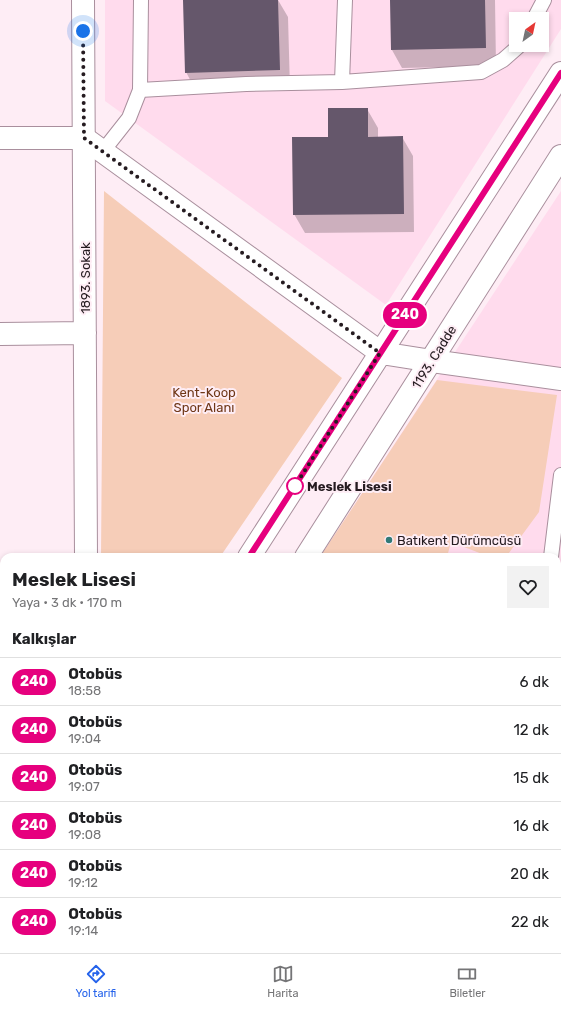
<!DOCTYPE html>
<html lang="tr">
<head>
<meta charset="utf-8">
<style>
	body { margin:0; font-family:Rubik,sans-serif; background:#f2f2f2; color:#202124; height:100vh; display:flex; flex-direction:column; font-size:15px; white-space:nowrap }
	* { box-sizing:border-box; margin:0 }
	p { font-size:13px; color:#757577 }
	.icon { flex:none; width:22px; height:22px; fill:none; stroke:currentColor; stroke-width:2; stroke-linecap:round; stroke-linejoin:round }
	.map { position:relative; flex:1; overflow:hidden }
	.sheet { position:absolute; left:0px; top:553px; width:561px; height:400px; display:flex; flex-direction:column; background:#fff; border-radius:12px 12px 0 0; box-shadow:0 2px 6px #0003 }
	.sheet>* { flex:none }
	.badge { padding:0 8px; border-radius:13px; font-size:14px; line-height:26px }
	.needle { width:26px; rotate:33deg }
	.tools { position:absolute; left:509px; top:12px; display:grid; gap:8px }
	.tools a { display:grid; place-items:center; width:40px; height:40px; border-radius:0px; background:#fff; box-shadow:0 2px 6px #0003; font-size:20px }
	.you { position:absolute; width:20px; height:20px; margin:-10px; border:3px solid #fff; border-radius:50%; background:#1a73e8; box-shadow:0 0 0 6px #1a73e833 }
	.map>.badge { position:absolute; translate:-50% -50%; box-shadow:0 0 0 2px #fff }
	h2 { padding:0 12px; font-size:15px; line-height:36px }
	.round { display:grid; place-items:center; flex:none; width:42px; height:42px; border-radius:0px; background:#f2f2f2 }
	.overview { display:flex; align-items:center; justify-content:space-between; height:68px; padding:0 12px }
	h1 { font-size:19px; font-weight:700; line-height:30px }
	ul { padding:0; list-style:none }
	li { display:flex; align-items:center; gap:12px; height:48px; padding:0 12px; border-top:1px solid #e0e0e0 }
	li div { flex:1 }
	li b { display:block; font-size:15px }
	li em { font-style:normal }
	li .badge { min-width:44px; font-weight:700; text-align:center }
	.menu { display:flex; justify-content:space-around; align-items:center; height:56px; border-top:1px solid #e0e0e0; background:#fff; font-size:11px; color:#757577 }
	.menu a { display:grid; justify-items:center; gap:2px }
	.menu .selected { color:#2563eb }
	.map>svg:first-child { display:block }
</style>
</head>
<body>
<div class="map">
<svg width="561" height="953" viewBox="0 0 561 953">
	<rect width="100%" height="100%" fill="#feedf5"/>
	<!-- built -->
	<path fill="#ffdbed" fill-rule="evenodd" d="M105,0h456v29l-175,276 -281,-204zM516,19h26v26h-26z
		M561,191v762h-489l1,-4h484v-392h-237z"/>
	<!-- green -->
	<path fill="#f6cdb8" d="M104,191l238,187 -122,179h-119z
		M437,380l120,15 -18,117 -33,45h-16l-39,-15 -4,15h-127z"/>
	<!-- shadow -->
	<path fill="#0003" d="M212,0h66l10,17 2,72 -94,2 -10,-19z
		M391,0h104l1,66 -94,2 -10,-18z
		M367,109l11,19v9h24l11,19 1,76 -109,1 -11,-19 35,-76z
		M561,615v133h-4v-106z
		M557,755h4v135h-4z
		M0,804l4,2v70l-4,10z"/>
	<!-- building -->
	<path fill="#65576b" d="M183,0h95l2,70 -95,3z
		M390,0h95l1,48 -95,2z
		M328,108h40v29l35,-1 1,78 -111,1 -1,-78h36z
		M560,615h1v117l-4,-1v-95z
		M557,754h4v116l-4,-1z
		M0,803l4,2v57l-4,9z"/>
	<g fill="none" stroke-linecap="round" stroke-linejoin="round">
		<defs>
			<path id="lane" d="M534,19l10,-19
				M342,82l3,-82
				M140,90l106,-6 96,-2 139,-10 22,-12 17,-15
				M103,151l26,-33 11,-28 1,-90
				M551,557l10,-82
				M0,827h4"/>
			<path id="street" d="M83,0l3,557
				M0,334l85,-1
				M432,361l129,18
				M0,700l4,1
				M104,953l1,-4"/>
			<path id="secondary" d="M0,138h84l297,215 51,8
				M249,557l312,-484
				M306,557l255,-401
				M557,913l4,1
				M344,949l25,4
				M7,953l2,-4
				M63,953l2,-4"/>
		</defs>
		<!-- lane casing -->
		<use href="#lane" stroke="#a98f9d" stroke-width="16"/>
		<!-- street casing -->
		<use href="#street" stroke="#a98f9d" stroke-width="24"/>
		<!-- secondary casing -->
		<use href="#secondary" stroke="#a98f9d" stroke-width="24"/>
		<!-- lane -->
		<use href="#lane" stroke="#fff" stroke-width="14"/>
		<!-- street -->
		<use href="#street" stroke="#fff" stroke-width="22"/>
		<!-- secondary -->
		<use href="#secondary" stroke="#fff" stroke-width="22"/>
	</g>
	<g fill="none" stroke-linecap="round" stroke-linejoin="round">
		<defs>
			<path id="line" d="M249,557l312,-484"/>
		</defs>
		<!-- line casing -->
		<use href="#line" stroke="#fff" stroke-width="9"/>
		<!-- line -->
		<use href="#line" stroke="#e6007e" stroke-width="6"/>
		<!-- walk -->
		<path stroke="#251b20" stroke-width="4" stroke-dasharray="0 7.2" d="M83,31l1,107 296,215 -85,133"/>
	</g>
	<!-- markers -->
	<circle fill="#fff" stroke="#e6007e" stroke-width="2" cx="295" cy="486" r="8"/>
	<circle fill="#317a77" stroke="#feedf5" stroke-width="1.5" cx="389" cy="540" r="4"/>
	<g text-anchor="middle" dominant-baseline="central" stroke-width="4" stroke-linejoin="round" paint-order="stroke">
		<!-- street labels -->
		<g font-size="13" fill="#251b20" stroke="#feedf5">
			<text transform="translate(85 278) rotate(-90)">1893. Sokak</text>
			<text transform="translate(434 357) rotate(-58)">1193. Cadde</text>
		</g>
		<!-- park labels -->
		<g font-size="13" fill="#6f3717" stroke="#feedf5">
			<text x="204" y="392">Kent-Koop<tspan x="204" dy="15">Spor Alanı</tspan></text>
		</g>
		<!-- stop labels -->
		<g font-size="13" font-weight="bold" fill="#251b20" stroke="#feedf5" text-anchor="start">
			<text x="307" y="486">Meslek Lisesi</text>
		</g>
		<!-- poi labels -->
		<g font-size="13" fill="#251b20" stroke="#feedf5" text-anchor="start">
			<text x="397" y="540">Batıkent Dürümcüsü</text>
		</g>
	</g>
</svg>
<div class="tools">
<a><svg class="needle" viewBox="-14 -14 28 28"><path d="M0-13l5 13h-10z" fill="#e53935"/><path d="M0 13l5-13h-10z" fill="#757577"/></svg></a>
</div>
<div class="you" style="left:83px;top:31px"></div>
<b class="badge" style="left:405px;top:315px;background:#e6007e;color:#fff">240</b>
<section class="sheet">
<div class="overview"><div><h1>Meslek Lisesi</h1><p>Yaya · 3 dk · 170 m</p></div><a class="round"><svg class="icon" aria-label="heart" viewBox="0 0 24 24"><path d="M12 20l-8-8c-3-5 5-10 8-4 3-6 11-1 8 4z"/></svg></a></div>
<h2>Kalkışlar</h2>
<ul>
<li><span class="badge" style="background:#e6007e;color:#fff">240</span><div><b>Otobüs</b><p>18:58</p></div><em>6 dk</em></li>
<li><span class="badge" style="background:#e6007e;color:#fff">240</span><div><b>Otobüs</b><p>19:04</p></div><em>12 dk</em></li>
<li><span class="badge" style="background:#e6007e;color:#fff">240</span><div><b>Otobüs</b><p>19:07</p></div><em>15 dk</em></li>
<li><span class="badge" style="background:#e6007e;color:#fff">240</span><div><b>Otobüs</b><p>19:08</p></div><em>16 dk</em></li>
<li><span class="badge" style="background:#e6007e;color:#fff">240</span><div><b>Otobüs</b><p>19:12</p></div><em>20 dk</em></li>
<li><span class="badge" style="background:#e6007e;color:#fff">240</span><div><b>Otobüs</b><p>19:14</p></div><em>22 dk</em></li>
</ul>
</section>
</div>
<nav class="menu">
<a class="selected"><svg class="icon" aria-label="directions" viewBox="0 0 24 24"><path d="M12 3l9 9-9 9-9-9zM9 14v-3h6M13 9l2 2-2 2"/></svg>Yol tarifi</a>
<a><svg class="icon" aria-label="map" viewBox="0 0 24 24"><path d="M3 6l6-2 6 2 6-2v14l-6 2-6-2-6 2zM9 4v14M15 6v14"/></svg>Harita</a>
<a><svg class="icon" aria-label="tickets" viewBox="0 0 24 24"><path d="M3 7h18v10H3zM15 7v10"/></svg>Biletler</a>
</nav>
</body>
</html>
